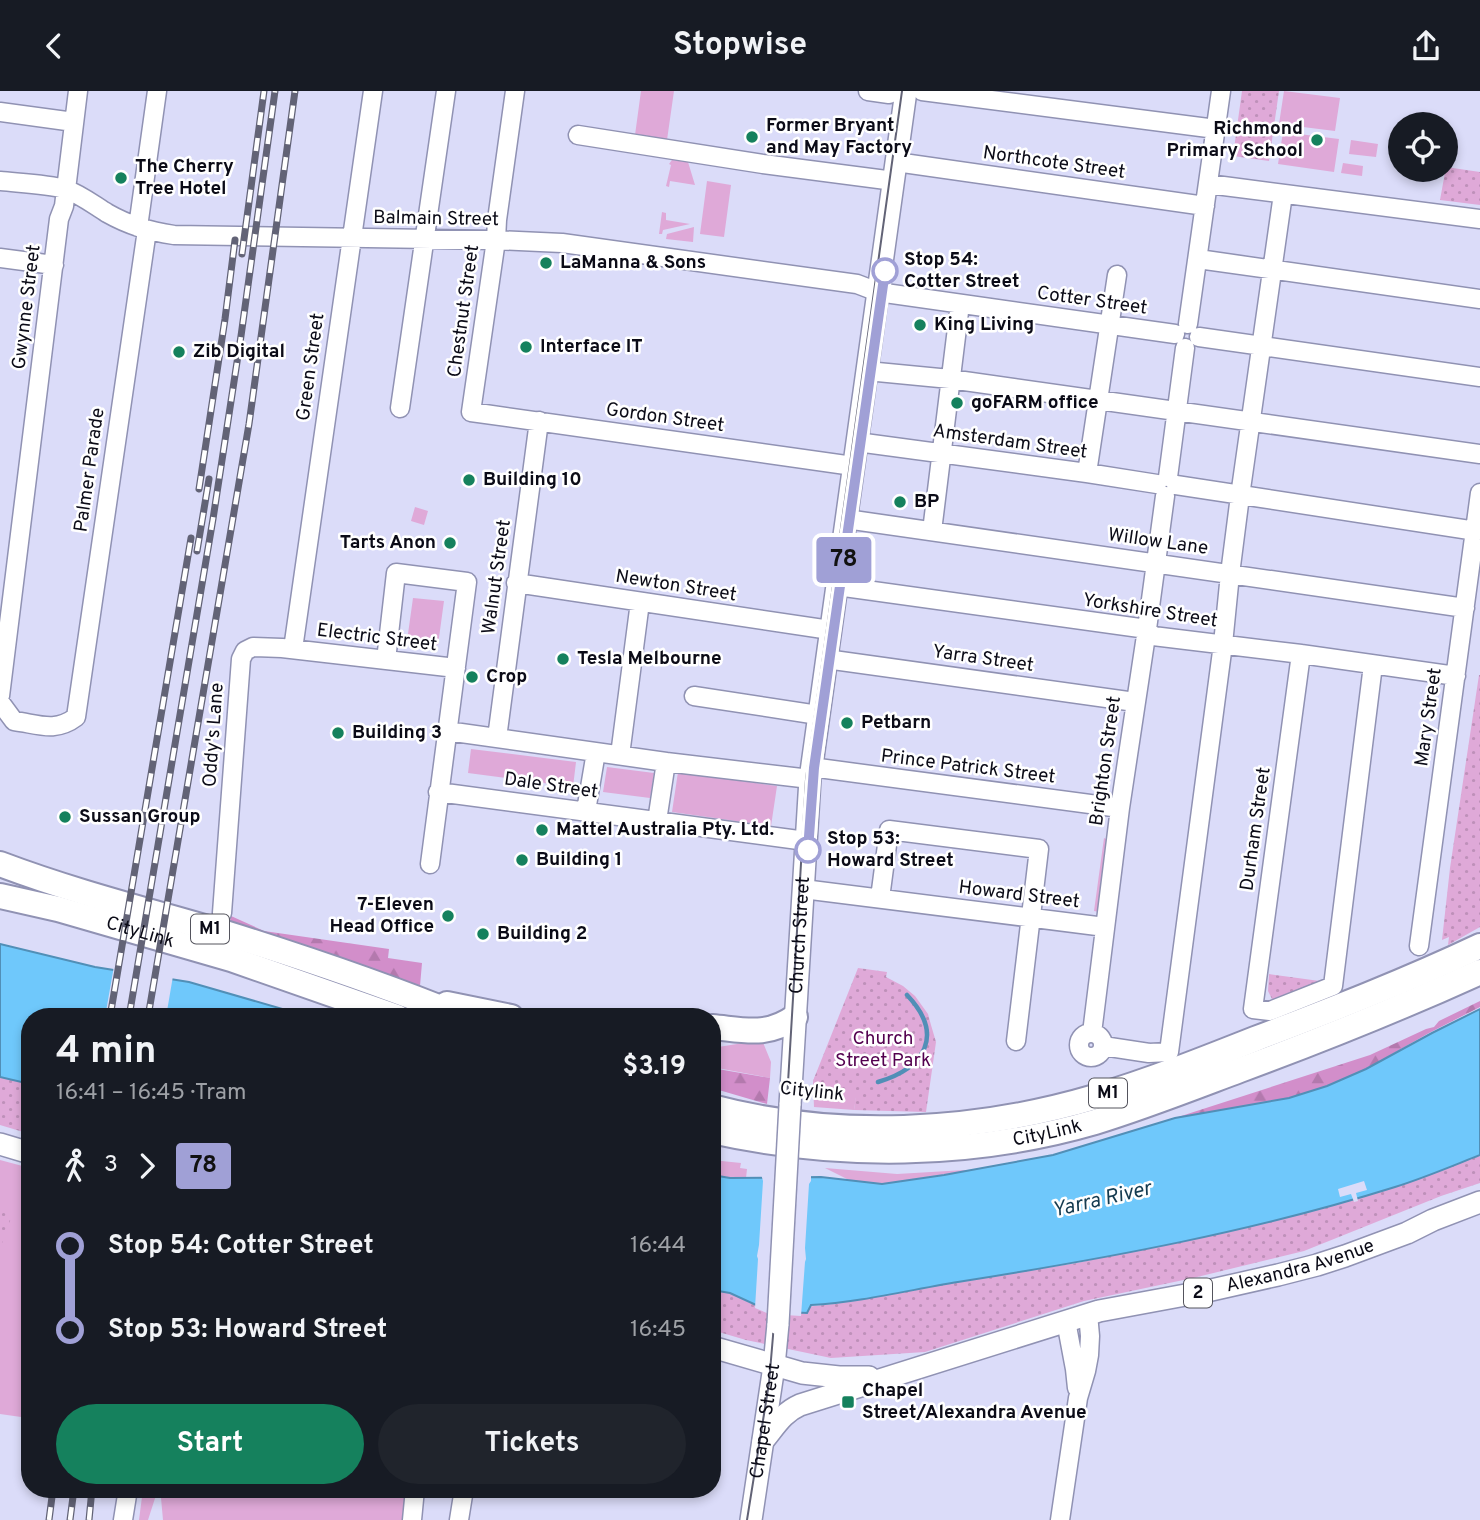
<!DOCTYPE html>
<html lang="en">
<head>
<meta charset="utf-8">
<style>
	body { margin:0; font-family:Overpass,sans-serif; background:#20242c; color:#f1f3f6; height:100vh; display:flex; flex-direction:column; font-size:26px; white-space:nowrap }
	* { box-sizing:border-box; margin:0 }
	p { font-size:23px; color:#9ea1a6 }
	.icon { flex:none; width:38px; height:38px; fill:none; stroke:currentColor; stroke-width:2; stroke-linecap:round; stroke-linejoin:round }
	.map { position:relative; flex:1; overflow:hidden }
	.details { position:absolute; left:21px; top:917px; width:700px; height:490px; display:flex; flex-direction:column; background:#171b24; border-radius:28px; box-shadow:0 4px 10px #0003 }
	.details>* { flex:none }
	.badge { padding:0 14px; border-radius:5px; font-size:24px; line-height:46px }
	.controls { position:absolute; left:1388px; top:21px; display:grid; gap:14px }
	.controls a { display:grid; place-items:center; width:70px; height:70px; border-radius:50%; background:#171b24; box-shadow:0 4px 10px #0003; font-size:35px }
	.map>.badge { position:absolute; translate:-50% -50%; box-shadow:0 0 0 4px #fff }
	.legs { display:flex; align-items:center; gap:10px; height:77px; padding:0 35px; font-size:23px }
	.legs p { margin-inline-start:auto }
	.headline { display:flex; align-items:center; justify-content:space-between; height:119px; padding:0 35px }
	h1 { font-size:38px; font-weight:700; line-height:52px }
	.cta { display:flex; gap:14px; margin-top:auto; padding:14px 35px }
	.cta a { flex:1; height:80px; border-radius:42px; background:#15815d; color:#fff; font-size:28px; font-weight:700; line-height:80px; text-align:center }
	.cta a+a { background:#20242c; color:#f1f3f6 }
	ul { padding:0 35px; list-style:none }
	li { display:flex; align-items:center; gap:24px; height:84px; font-size:26px }
	li i { display:grid; place-items:center; width:10px; height:100%; margin:0 9px; background:currentColor }
	li i::after { content:''; width:18px; height:18px; margin:-9px; border:5px solid; border-radius:50%; background:#171b24 }
	li p { margin-inline-start:auto }
	li:first-child i { background:linear-gradient(#0000 50%,currentColor 0) }
	li:last-child i { background:linear-gradient(currentColor 50%,#0000 0) }
	header { display:flex; justify-content:space-between; align-items:center; height:91px; padding:0 35px; background:#171b24; font-size:32px; font-weight:700 }
	.map>svg:first-child { display:block }
</style>
</head>
<body>
<header><svg class="icon" aria-label="back" viewBox="0 0 24 24"><path d="M15 5l-7 7 7 7"/></svg>Stopwise<svg class="icon" aria-label="share" viewBox="0 0 24 24"><path d="M12 15V3M7 8l5-5 5 5M5 13v7h14v-7"/></svg></header>
<div class="map">
<svg width="1480" height="1429" viewBox="0 0 1480 1429">
	<defs>
		<pattern id="forest-firs" width="22" height="20" patternUnits="userSpaceOnUse" patternTransform="scale(1.75)"><rect width="22" height="20" fill="#d28eca"/><path d="M5 1l3.5 6h-7zM16 11l3.5 6h-7z" fill="#b379ad"/></pattern>
		<pattern id="park-dots" width="8" height="8" patternUnits="userSpaceOnUse" patternTransform="scale(1.75)"><rect width="8" height="8" fill="#dfa9d8"/><path d="M2 2h.1M6 6h.1" fill="none" stroke="#be90b9" stroke-width="1.8" stroke-linecap="round"/></pattern>
	</defs>
	<rect width="100%" height="100%" fill="#dbdcf9"/>
	<!-- green -->
	<path fill="#dfa9d8" d="M641,0h33l-7,49 -32,-5z
		M1284,0l56,7 -5,33 -56,-7z
		M1283,41l56,7 -5,33 -56,-8z
		M1351,49l27,4 -2,13 -27,-3z
		M672,69l16,2 7,23 -25,-4 -1,6 -3,-1 5,-21 -2,-1z
		M1343,72l20,3 -1,10 -21,-3z
		M707,90l24,4 -7,52 -24,-3z
		M662,121l4,1v7l24,4 -27,6 -1,4h-3z
		M694,136l-1,15 -27,-3 1,-5z
		M415,416l13,4 -4,14 -13,-4z
		M413,507l31,3 -6,44 -31,-4z
		M471,658l105,13 -3,25 -105,-14z
		M607,676l47,6 -4,25 -47,-6z
		M678,681l99,14 -6,40 -99,-14z
		M1104,747l2,1 -7,57 3,3 -3,13 -5,-1z
		M762,949l9,22 -1,16 -58,-11v-19z
		M829,954l28,46 -3,19 -40,-3 -1,-26z
		M0,1069l30,8v248l-9,1 -21,-3z
		M712,1069l29,3 -1,5 7,1 -1,9h-16l-18,-3z
		M825,1077l72,6 68,-4 1,1 -84,13 -33,-4z
		M143,1398h15l-10,31h-9z
		M163,1398h244l-4,31h-240l-2,-22z"/>
	<!-- forest -->
	<path fill="url(#forest-firs)" d="M231,825l33,15 125,18 -1,9 34,5 -2,23 -191,-62z
		M1480,910v6l-51,26 -63,36 -39,17 -38,12 -114,20 195,-63 56,-26 8,-2 5,-6z
		M712,977l58,10 -3,26 -55,-16z"/>
	<!-- park -->
	<path fill="url(#park-dots)" d="M1242,0h37l-10,70 -36,-5z
		M1446,76l34,5v33l-40,-5z
		M1479,584h1v252l-32,18 1,-8 -7,3 8,-72z
		M858,877l29,4 -1,5 17,9 12,10 13,18 3,11 5,17 -10,70 -72,-2 2,-16 -42,-1 -1,-12z
		M1269,883l58,8 -52,23 -7,-14z
		M0,986l30,7v50l-30,-9z
		M1480,1064v28l-39,13 -137,55 -111,27 -109,23 -159,51 -94,6 -85,-18 -34,-10v-40l18,3 39,18 64,-7 109,-20 135,-21 207,-45 113,-32z
		M0,1120l12,4 -12,34z"/>
	<!-- water -->
	<path fill="#6fc8fb" stroke="#518fb7" stroke-width="2" d="M0,853l95,23 94,15 121,35h-280v67l-30,-7z
		M1480,918v146c-28,11 -56,23 -85,32 -140,44 -286,71 -431,94 -51,8 -101,21 -153,24l-4,8 -38,-2 -39,-18 -18,-3v-115l18,3 91,-1 61,7 62,-9 109,-20 122,-37 114,-20 38,-12 39,-17 66,-36z"/>
	<!-- pier -->
	<path fill="#dbdcf9" d="M114,875l59,10 -7,41h-61z
		M811,1082v8l-2,3 -4,64 1,11 -1,3 -4,54 -32,-2 -14,-6 3,-49 -1,-3 2,-11 4,-64 -2,-7z
		M1364,1090l3,9 -11,3 2,8 -4,1 -3,-8 -11,3 -2,-8z"/>
	<g fill="none" stroke-linecap="round" stroke-linejoin="round">
		<!-- stream -->
		<path stroke="#518fb7" stroke-width="4.5" d="M878,991c47,-14 67,-47 29,-87"/>
		<defs>
			<path id="minor" d="M515,0l-18,129 -1,20 -25,172 382,54
				M868,0l21,3 7,-3
				M922,0l294,38
				M0,21l74,10
				M578,44l185,29 131,17
				M896,71l309,44
				M0,90c19,2 47,3 65,8 15,5 29,16 42,24 23,13 42,18 67,22l322,5 66,3 295,41 21,8 297,42
				M1208,93l272,35
				M138,136l19,-136
				M0,167l54,7
				M1198,168l282,40
				M1188,233l33,-233
				M1199,246l281,40
				M867,280l83,8 530,75
				M400,317l46,-317
				M857,351l230,31 70,11
				M1087,382l30,-198
				M1168,386l17,-129
				M1176,394l300,46
				M846,428l619,89
				M932,440l28,-227
				M516,492l314,47
				M837,495l310,43 6,7 148,18 155,22
				M293,558l80,-558
				M1301,563l-48,355 17,2 63,-25 40,-321
				M826,568l309,43
				M386,569l10,-87 71,9 -37,282
				M0,605l59,-477 5,-13 14,-115
				M694,605l124,19
				M0,611l14,19c24,3 41,12 62,-4l71,-487
				M447,640l219,31 144,17
				M497,647l42,-317
				M620,664l20,-153
				M811,676l309,41
				M438,701l368,49
				M586,720l10,-59
				M657,730l9,-59
				M803,798l302,38
				M880,807l9,-68 150,19 -23,192
				M222,822l19,-254 4,-8 8,-4 29,1 174,20
				M1419,855l61,-453
				M1092,942l28,-225 27,-179 18,-133
				M1079 954a12 12 0 1 1 24 0a12 12 0 1 1-24 0Z
				M1103,955l46,7 20,-1 54,-408 7,-70 10,-78 43,-302
				M1066,1230l9,48 2,19
				M123,1429l5,-31
				M412,1429l3,-31
				M459,1429l5,-31
				M1060,1429l18,-122 8,-27 3,-16 1,-19 -2,-22"/>
			<g id="major">
				<path id="s1" d="M790,1014l20,-326 96,-688"/>
				<path d="M0,1053l30,9"/>
				<path d="M712,1256l90,26 37,4h30"/>
				<path id="s2" d="M763,1350c12,-14 19,-28 37,-36l299,-94 108,-20 71,-16 39,-10 28,-9 62,-23 26,-13 47,-18"/>
				<path id="s3" d="M751,1429l23,-154 4,-42"/>
			</g>
			<g id="highway">
				<path d="M0,773c74,28 150,47 225,69 80,25 160,52 238,84"/>
				<path id="s4" d="M0,805l58,13 173,50 166,58"/>
				<path d="M447,913l64,13"/>
				<path d="M712,936c33,3 55,10 83,-10"/>
				<path d="M712,1016c124,33 261,26 383,-10 54,-16 107,-37 160,-58 76,-29 151,-58 225,-93"/>
				<path id="s5" d="M712,1040c126,28 259,27 383,-9 49,-15 97,-34 145,-52 81,-30 161,-62 240,-98"/>
			</g>
		</defs>
		<!-- minor casing -->
		<use href="#minor" stroke="#9092b3" stroke-width="21"/>
		<!-- major casing -->
		<use href="#major" stroke="#9092b3" stroke-width="24"/>
		<!-- highway casing -->
		<use href="#highway" stroke="#9092b3" stroke-width="28"/>
		<!-- minor -->
		<use href="#minor" stroke="#fff" stroke-width="18"/>
		<!-- major -->
		<use href="#major" stroke="#fff" stroke-width="21"/>
		<!-- highway -->
		<use href="#highway" stroke="#fff" stroke-width="24"/>
		<!-- tram -->
		<path stroke="#626376" stroke-width="2" d="M747,1429l22,-137 4,-47 33,-557 96,-688"/>
		<defs>
			<path id="rail" d="M242,163l22,-163
				M199,398l26,-170 10,-79
				M197,460l12,-72
				M110,926l81,-479
				M129,926l84,-498 28,-183 34,-245
				M148,926l101,-593 46,-333
				M49,1429l4,-31
				M70,1429l4,-31
				M89,1429l3,-31"/>
		</defs>
		<!-- rail casing -->
		<use href="#rail" stroke="#626376" stroke-width="7"/>
		<!-- rail -->
		<use href="#rail" stroke="#fff" stroke-width="4.5" stroke-dasharray="13" stroke-linecap="butt"/>
		<defs>
			<path id="major-bridge" d="M778,1233l12,-219"/>
		</defs>
		<!-- major-bridge casing -->
		<use href="#major-bridge" stroke="#9092b3" stroke-width="24" stroke-linecap="butt"/>
		<!-- major-bridge -->
		<use href="#major-bridge" stroke="#fff" stroke-width="21"/>
	</g>
	<g fill="none" stroke-linecap="round" stroke-linejoin="round">
		<defs>
			<path id="line-1" d="M808,759l6,-82 71,-497"/>
		</defs>
		<!-- line-1 casing -->
		<use href="#line-1" stroke="#fff" stroke-width="16"/>
		<!-- line-1 -->
		<use href="#line-1" stroke="#a0a0d6" stroke-width="10"/>
	</g>
	<!-- markers -->
	<g fill="#15815d" stroke="#fff" stroke-width="2.5">
		<circle cx="752" cy="46" r="7"/>
		<circle cx="1317" cy="49" r="7"/>
		<circle cx="121" cy="87" r="7"/>
		<circle cx="546" cy="172" r="7"/>
		<circle cx="920" cy="234" r="7"/>
		<circle cx="526" cy="256" r="7"/>
		<circle cx="179" cy="261" r="7"/>
		<circle cx="957" cy="312" r="7"/>
		<circle cx="469" cy="389" r="7"/>
		<circle cx="900" cy="411" r="7"/>
		<circle cx="450" cy="452" r="7"/>
		<circle cx="563" cy="568" r="7"/>
		<circle cx="472" cy="586" r="7"/>
		<circle cx="847" cy="632" r="7"/>
		<circle cx="338" cy="642" r="7"/>
		<circle cx="65" cy="726" r="7"/>
		<circle cx="542" cy="739" r="7"/>
		<circle cx="522" cy="769" r="7"/>
		<circle cx="448" cy="825" r="7"/>
		<circle cx="483" cy="843" r="7"/>
		<rect x="841" y="1304" width="14" height="14" rx="3.5"/>
	</g>
	<g fill="#fff" stroke="#a0a0d6" stroke-width="3.5">
		<circle cx="885" cy="180" r="12"/>
		<circle cx="808" cy="759" r="12"/>
	</g>
	<g text-anchor="middle" dominant-baseline="central" stroke-width="5" stroke-linejoin="round" paint-order="stroke">
		<!-- shield labels -->
		<g fill="#fff" stroke="#54545d" stroke-width="2">
			<rect x="191" y="823.5" width="38" height="29" rx="5"/>
			<rect x="1089" y="987.5" width="38" height="29" rx="5"/>
			<rect x="1184" y="1187.5" width="28" height="29" rx="5"/>
		</g>
		<g font-size="18" font-weight="bold" fill="#0b0b17">
			<text x="210" y="838">M1</text>
			<text x="1108" y="1002">M1</text>
			<text x="1198" y="1202">2</text>
		</g>
		<!-- poi labels -->
		<g font-size="19" font-weight="bold" fill="#0b0b17" stroke="#fff" text-anchor="start">
			<text x="766" y="35">Former Bryant<tspan x="766" dy="22">and May Factory</tspan></text>
			<text x="1303" y="38" text-anchor="end">Richmond<tspan x="1303" dy="22">Primary School</tspan></text>
			<text x="135" y="76">The Cherry<tspan x="135" dy="22">Tree Hotel</tspan></text>
			<text x="560" y="172">LaManna &amp; Sons</text>
			<text x="934" y="234">King Living</text>
			<text x="540" y="256">Interface IT</text>
			<text x="193" y="261">Zib Digital</text>
			<text x="971" y="312">goFARM office</text>
			<text x="483" y="389">Building 10</text>
			<text x="914" y="411">BP</text>
			<text x="436" y="452" text-anchor="end">Tarts Anon</text>
			<text x="577" y="568">Tesla Melbourne</text>
			<text x="486" y="586">Crop</text>
			<text x="861" y="632">Petbarn</text>
			<text x="352" y="642">Building 3</text>
			<text x="79" y="726">Sussan Group</text>
			<text x="556" y="739">Mattel Australia Pty. Ltd.</text>
			<text x="536" y="769">Building 1</text>
			<text x="434" y="814" text-anchor="end">7-Eleven<tspan x="434" dy="22">Head Office</tspan></text>
			<text x="497" y="843">Building 2</text>
			<text x="862" y="1300">Chapel<tspan x="862" dy="22">Street/Alexandra Avenue</tspan></text>
		</g>
		<!-- street labels -->
		<g font-size="19" fill="#0b0b17" stroke="#fff">
			<text transform="translate(1054 72) rotate(8)">Northcote Street</text>
			<text transform="translate(436 128) rotate(1)">Balmain Street</text>
			<text transform="translate(1092 210) rotate(8)">Cotter Street</text>
			<text transform="translate(27 216) rotate(-83)">Gwynne Street</text>
			<text transform="translate(464 220) rotate(-82)">Chestnut Street</text>
			<text transform="translate(311 276) rotate(-82)">Green Street</text>
			<text transform="translate(665 327) rotate(8)">Gordon Street</text>
			<text transform="translate(1010 351) rotate(8)">Amsterdam Street</text>
			<text transform="translate(90 379) rotate(-82)">Palmer Parade</text>
			<text transform="translate(1158 451) rotate(8)">Willow Lane</text>
			<text transform="translate(497 486) rotate(-82)">Walnut Street</text>
			<text transform="translate(676 495) rotate(9)">Newton Street</text>
			<text transform="translate(1150 520) rotate(9)">Yorkshire Street</text>
			<text transform="translate(377 547) rotate(7)">Electric Street</text>
			<text transform="translate(983 568) rotate(8)">Yarra Street</text>
			<text transform="translate(1429 626) rotate(-82)">Mary Street</text>
			<text transform="translate(214 644) rotate(-86)">Oddy's Lane</text>
			<text transform="translate(1106 670) rotate(-82)">Brighton Street</text>
			<text transform="translate(968 676) rotate(7)">Prince Patrick Street</text>
			<text transform="translate(551 695) rotate(8)">Dale Street</text>
			<text transform="translate(1256 738) rotate(-82)">Durham Street</text>
			<text transform="translate(1019 804) rotate(7)">Howard Street</text>
			<text stroke="none"><textPath href="#s4" startOffset="145">CityLink</textPath></text>
			<text stroke="none"><textPath href="#s1" startOffset="170">Church Street</textPath></text>
			<text transform="translate(812 1001) rotate(6)">Citylink</text>
			<text stroke="none"><textPath href="#s5" startOffset="338">CityLink</textPath></text>
			<text stroke="none"><textPath href="#s2" startOffset="572">Alexandra Avenue</textPath></text>
			<text stroke="none"><textPath href="#s3" startOffset="100">Chapel Street</textPath></text>
		</g>
		<!-- stop labels -->
		<g font-size="19" font-weight="bold" fill="#0b0b17" stroke="#fff" text-anchor="start">
			<text x="904" y="169">Stop 54:<tspan x="904" dy="22">Cotter Street</tspan></text>
			<text x="827" y="748">Stop 53:<tspan x="827" dy="22">Howard Street</tspan></text>
		</g>
		<!-- park labels -->
		<g font-size="19" fill="#53004f" stroke="#fff">
			<text x="883" y="948">Church<tspan x="883" dy="22">Street Park</tspan></text>
		</g>
		<!-- water labels -->
		<g font-size="21" font-style="italic" fill="#143b50" stroke="#fff">
			<text transform="translate(1102 1109) rotate(-13)">Yarra River</text>
		</g>
	</g>
</svg>
<div class="controls">
<a><svg class="icon" aria-label="locate" viewBox="0 0 24 24"><circle cx="12" cy="12" r="6"/><path d="M12 2v4M12 18v4M2 12h4M18 12h4"/></svg></a>
</div>
<b class="badge" style="left:844px;top:469px;background:#a0a0d6;color:#111">78</b>
<section class="details">
<div class="headline"><div><h1>4 min</h1><p>16:41 – 16:45 · Tram</p></div><b>$3.19</b></div>
<div class="legs"><svg class="icon" aria-label="walk" viewBox="0 0 24 24"><circle cx="13" cy="4" r="2"/><path d="M13 8l-2 6 4 7M11 14l-3 7M7 12l3-4h3l4 4"/></svg>3<svg class="icon" aria-label="forward" viewBox="0 0 24 24"><path d="M9 5l7 7-7 7"/></svg><b class="badge" style="background:#a0a0d6;color:#111">78</b></div>
<ul>
<li><i style="color:#a0a0d6"></i><b>Stop 54: Cotter Street</b><p>16:44</p></li>
<li><i style="color:#a0a0d6"></i><b>Stop 53: Howard Street</b><p>16:45</p></li>
</ul>
<div class="cta"><a>Start</a><a>Tickets</a></div>
</section>
</div>
</body>
</html>
